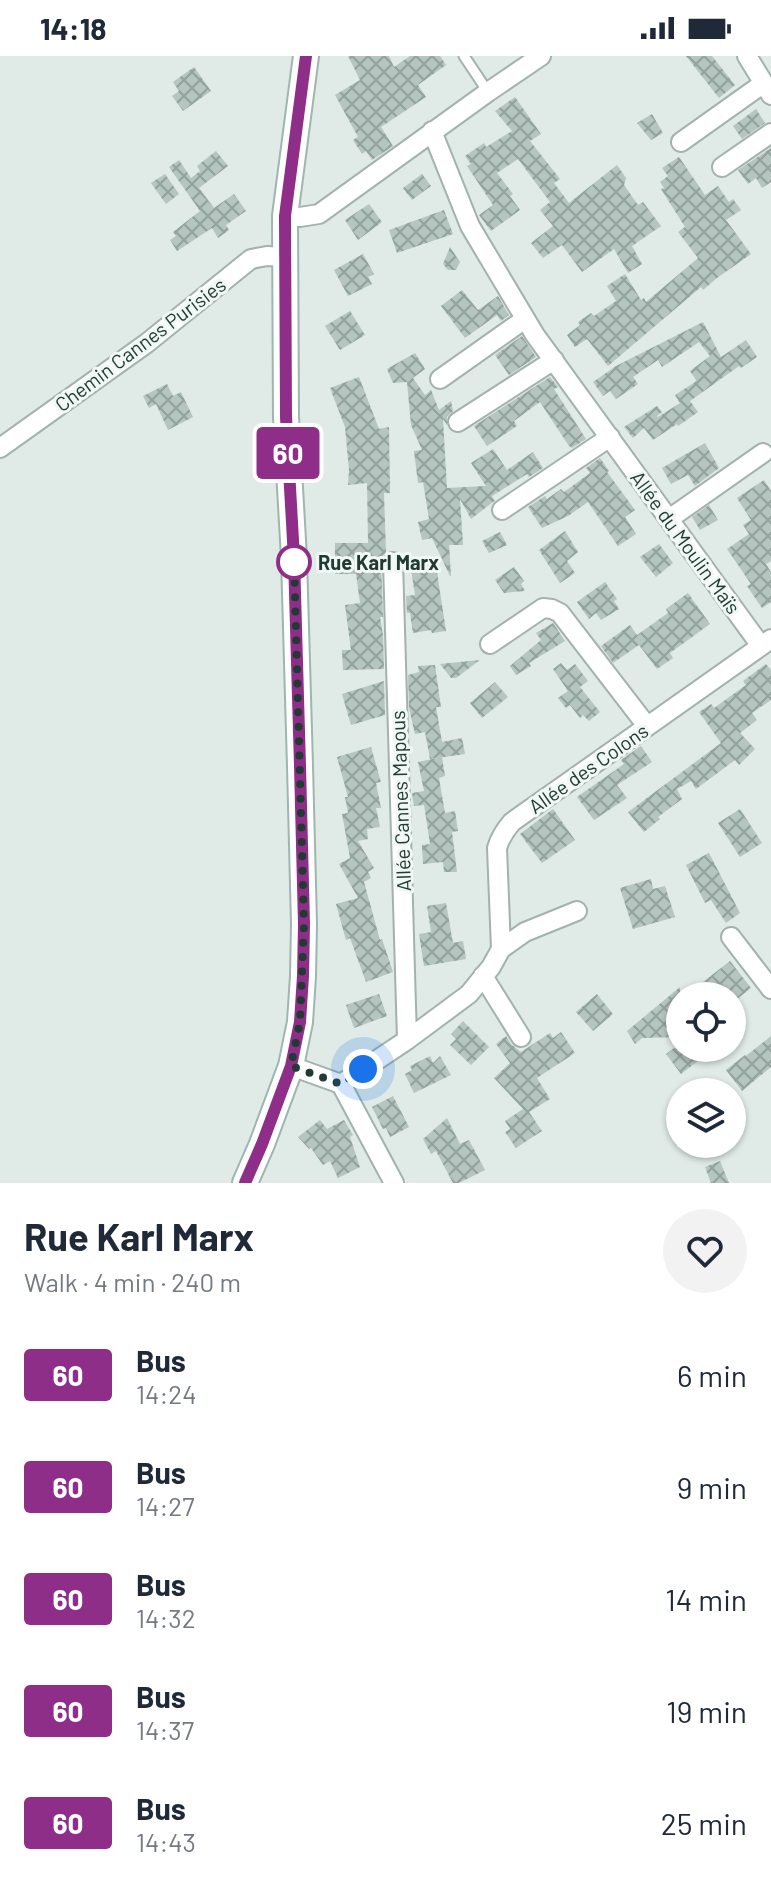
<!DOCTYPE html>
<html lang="en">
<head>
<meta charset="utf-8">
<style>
	body { margin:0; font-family:Barlow,sans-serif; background:#f2f2f3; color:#1f2937; height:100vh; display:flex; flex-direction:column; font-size:30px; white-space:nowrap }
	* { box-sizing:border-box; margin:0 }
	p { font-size:26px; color:#747a83 }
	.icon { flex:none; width:44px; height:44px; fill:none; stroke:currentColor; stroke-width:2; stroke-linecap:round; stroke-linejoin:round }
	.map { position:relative; height:1127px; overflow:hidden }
	.details { display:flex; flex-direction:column; background:#fff; flex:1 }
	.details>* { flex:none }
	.badge { padding:0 16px; border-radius:6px; font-size:28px; line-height:52px }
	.tools { position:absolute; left:666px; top:926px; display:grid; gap:16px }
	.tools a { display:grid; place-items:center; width:80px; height:80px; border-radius:50%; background:#fff; box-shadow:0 2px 6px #0004; font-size:40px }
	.you { position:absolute; width:40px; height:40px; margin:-20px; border:6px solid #fff; border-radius:50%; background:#1a73e8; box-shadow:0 0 0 12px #1a73e833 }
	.map>.badge { position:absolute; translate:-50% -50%; box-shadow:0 0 0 4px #fff }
	.round { display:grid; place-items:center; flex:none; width:84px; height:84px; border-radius:42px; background:#f2f2f3 }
	.head { display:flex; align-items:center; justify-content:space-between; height:136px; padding:0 24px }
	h1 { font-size:38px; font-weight:700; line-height:60px }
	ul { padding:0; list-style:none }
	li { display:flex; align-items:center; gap:24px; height:112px; padding:0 24px }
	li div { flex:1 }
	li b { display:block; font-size:30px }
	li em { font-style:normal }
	li .badge { min-width:88px; font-weight:700; text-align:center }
	.status { display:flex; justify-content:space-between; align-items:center; height:56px; padding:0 40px; background:#fff; direction:ltr }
	.status svg { height:22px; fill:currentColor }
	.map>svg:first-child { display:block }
</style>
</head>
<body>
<div class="status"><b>14:18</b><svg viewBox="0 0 49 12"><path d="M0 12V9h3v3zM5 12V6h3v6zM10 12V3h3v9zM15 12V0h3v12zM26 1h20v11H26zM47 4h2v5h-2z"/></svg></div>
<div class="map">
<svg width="771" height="1127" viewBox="0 0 771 1127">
	<defs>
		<pattern id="building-cross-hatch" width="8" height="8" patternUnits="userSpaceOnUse" patternTransform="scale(2)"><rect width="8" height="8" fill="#b5c5bf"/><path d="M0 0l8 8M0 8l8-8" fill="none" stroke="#93a19c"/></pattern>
	</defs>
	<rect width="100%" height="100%" fill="#e0eae6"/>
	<!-- building -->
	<path fill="url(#building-cross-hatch)" d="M348,0h41l5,11 16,-11h30l6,9 -28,20 8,12 -45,30 12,19 -21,14 -6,-9 -4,3 -9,-14 5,-3 -23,-42 25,-15z
		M686,0h26l23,29 -16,13z
		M194,11l17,24 -28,20 -11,-15 7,-5 -6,-9z
		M515,41l26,37 -11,7 30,38 -6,4 15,20 48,-38 9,13 -2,7 14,20 5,-3 18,24 -29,20 10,18 -14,9 -14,-24 -32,23 -20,-27 -19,13 -12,-15 22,-17 -13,-16 10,-8 -32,-43 -21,14 16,21 -3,2 10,14 -29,21 -12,-16 14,-10 -26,-39 4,-2 -6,-8 19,-13 2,4 26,-16 -17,-20z
		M756,53l9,14 -23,16 -9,-13z
		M652,58l11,19 -12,7 -14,-17z
		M771,92v34l-9,6 -6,-10 -8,6 -10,-14z
		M216,95l12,15 -29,22 15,20 20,-14 12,17 -20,14 3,5 -11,8 -6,-10 -35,23 -7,-11 6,-4 -3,-4 27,-21 -31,-44 10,-7 12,18 9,-7 -3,-5z
		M679,101l26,38 13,-9 11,16 4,-3 8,11 -15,10 25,34 -34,24 -14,12 -2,-3 -93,79 -21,-27 -12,8 -8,-12 13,-10 -2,-3 13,-9 3,3 22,-15 -9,-15 18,-12 16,26 3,-2 2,4 52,-44 -20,-26 7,-5 -24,-38 3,-1 -4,-6 8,-6 -6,-8z
		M165,118l14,20 -13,10 -15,-21z
		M422,118l9,12 -19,14 -9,-12z
		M369,148l13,18 -24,18 -13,-20z
		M444,154l9,24 -56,19 -8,-23z
		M450,191l10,15 -4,8h-8l-5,-6z
		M363,198l11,20 -6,3 4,7 -24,12 -14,-26z
		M462,234l16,20 20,-14 11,19 -8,6 -4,-6 -32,23 -24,-32z
		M350,255l15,24 -25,15 -15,-24z
		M703,266l18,35 25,-17 11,17 -16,11 -2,-2 -49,35 8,11 -20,14 -1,-2 -24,16 -9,-12 -11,10 -9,-11 33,-21 5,6 -5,4 1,1 22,-14 -5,-8 20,-13 1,-2 -6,-9 20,-15 -11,-14 -37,25 -4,-7 -25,17 5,7 -22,15 -6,-8 -7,5 -10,-14 23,-16z
		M522,280l14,21 -27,18 -14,-20z
		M415,297l10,16 -12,9 12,17 6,-5 8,20 12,-9 2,10 -6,6v8l-4,-6 4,69 39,-2 -15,-23 22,-14 14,21 26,-18 10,16 -14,9 -2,-3 -35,22 3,5 -2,1 -22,17 -11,-20 3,46h-14l2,31h-1l-18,-38 -10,2 -4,-18 11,-3 -6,-37 -5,1 -4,-32 8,-1 -11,-25 -4,-43 -14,1 -6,-14z
		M359,321l20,52 10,-2 1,66h-6l2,59 -4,5 -1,5 2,55h-3l3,18 1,34 -41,1 -1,-20h9l-6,-45 15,-2 -4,-29h-21v-31h33l-1,-60 -19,2 1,-15 -4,-43 -15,-39z
		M550,321l8,10 -4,2 32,50 -14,9 -3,-2 -29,-44 -26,19 3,5 -30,20 -13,-20z
		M167,328l6,12 8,-4 12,25 -25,13 -12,-26 -7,4 -6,-12z
		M705,387l14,25 -24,18 -7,-11 -17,9 -9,-16z
		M600,402l9,13 -2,1 28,38 -10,7 11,17 -18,12 -30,-44 -20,14 -26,12 -14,-21 17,-11 2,3 14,-10 3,3 26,-19 -4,-5z
		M764,424l7,11v70l-5,3 5,8v30l-9,6 -15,-22 4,-2 -24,-35 22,-15 -6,-9 8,-5 -14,-22z
		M709,449l9,15 -18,10 -8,-13z
		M565,475l13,21 -11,9 8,12 -15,10 -21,-33z
		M500,476l7,13 -18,8 -7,-12z
		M659,488l14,19 -17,14 -16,-20z
		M435,503l11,72 -14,2 -1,-3 -18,3 -3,-20h-3l-1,-17 9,-1 -5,-32z
		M514,511l10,14 -3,3 4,7 -21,2 -9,-13z
		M605,526l12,17 -3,2 5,8 -18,11 -5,-7 -7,6 -12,-17z
		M688,537l22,31 -40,29 3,5 -16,11 -18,-24 -26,18 -12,-17 29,-21 7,10 31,-22 -2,-4z
		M553,567l12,18 -36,22 2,3 -15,9 -6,-9 31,-26 -5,-7z
		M480,604l-24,18h-5l-11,-14z
		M561,607l6,7 8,-6 13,17 -8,6 20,25 -11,9 -6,-6 -3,3 -10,-13 -4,3 -8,-10 10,-7 -15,-22z
		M766,608l5,6v30l-19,13 5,7 -17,13 15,16 -16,16 -4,-5 -39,29 -5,-8 -14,8 5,10 -24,18 2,2 -16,13 -16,-20 93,-69 -22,-31 12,-8 3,4 32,-23 -3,-4z
		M435,609l6,42h-5l6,35 20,-4 3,16 -35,5 -5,-27 -10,2 -6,-26 -1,-33 11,-3 -1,-6z
		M384,625l1,34 -34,10 -9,-31z
		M495,626l13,15 -26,21 -12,-15z
		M641,690l11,16 -35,23 10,13 -33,22 -17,-23 47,-33 -3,-4z
		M371,691l10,35 -5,1 5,25h-5l4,19 -13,2 1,10 -10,2 16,27 -6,4 3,6 -7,4 16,58 2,-1 11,33 -27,10 -16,-44 -4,2 -10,-36 22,-6 -19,-34 11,-6 -8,-44 6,-1 -3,-16h3l-11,-40z
		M442,701l3,19 -6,2 6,35 10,-2 3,20 -6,1 5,40h-13l-1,-10 -20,2 -1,-19 8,-1 -3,-20 -3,-19 -10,1 -2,-13 12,-2 -6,-29z
		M553,753l22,31 -33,23 -22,-29z
		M740,753l22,34 -22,14 -22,-34z
		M709,797l31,60 -14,10 -15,-23 -6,3 -19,-38z
		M651,823l2,10 12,-3 10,31 -42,12 -13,-41z
		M446,847l7,40 10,-2 3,18 -42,7 -5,-32 12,-2 -4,-26z
		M730,905l21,27 -19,15v-7h-47z
		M680,931v50l-38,1 -7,6 -8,-13z
		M379,938l8,22 -33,12 -8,-23z
		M597,938l16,20 -20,17 -17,-19z
		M463,965l26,26 -18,18 -21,-20 6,-6 -5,-5z
		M561,976l14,21 -38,25 13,21 -21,13 13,19 -26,17 -11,-16 5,-3 -5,-8 18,-12 -29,-31 16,-15 -14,-19 10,-8 5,8 10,8 29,-19 3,5z
		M771,980v31l-29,24 -16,-21 19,-15 1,1z
		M674,992h41l-34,26 -15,-20z
		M430,1000l3,7 7,-7 11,19 -37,18 -9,-19 7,-4 -2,-4z
		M393,1040l16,31 -19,10 -4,-9 -3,1 -11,-22z
		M447,1062l13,26 9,-4 16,30 -26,13h-6l-17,-32 -5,3 -8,-15z
		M320,1064l7,9 17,-9 9,15 -3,2 10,30 -22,11 -8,-17 -7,4 -12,-17 -2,1 -11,-12z
		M720,1105l9,22h-18l-6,-16z"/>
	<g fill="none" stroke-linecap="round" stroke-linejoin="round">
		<defs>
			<path id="lane" d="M464,0l24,36"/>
			<path id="street" d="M747,0l24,39
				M432,75l38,95 65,109 226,311
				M681,86l83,-59
				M722,111l49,-34
				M285,160l15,1 19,-3 169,-122 53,-36
				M440,323l85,-60
				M458,366l96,-62
				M0,392l147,-105 104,-84 16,-3 18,1
				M502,454l108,-73
				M669,463l94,-66
				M393,506l14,478
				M490,588l53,-36 9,1 8,4 87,113
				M731,881l40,52
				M501,893l24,-17 52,-21
				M483,920l38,61
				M291,1010l50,18 66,-44 62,-46 22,-27 10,-18 -4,-101c3,-10 8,-18 15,-26l259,-183
				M341,1028l53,99"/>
			<path id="secondary" d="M245,1127l17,-39 29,-78 9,-44 3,-46 1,-52 -4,-158 -6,-208 -8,-141 -1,-201 21,-160"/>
		</defs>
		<!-- lane casing -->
		<use href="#lane" stroke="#a3b2ad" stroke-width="13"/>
		<!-- street casing -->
		<use href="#street" stroke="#a3b2ad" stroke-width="22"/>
		<!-- secondary casing -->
		<use href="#secondary" stroke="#9fb6ae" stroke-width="28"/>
		<!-- lane -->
		<use href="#lane" stroke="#fff" stroke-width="9"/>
		<!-- street -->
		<use href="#street" stroke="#fff" stroke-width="18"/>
		<!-- secondary -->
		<use href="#secondary" stroke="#fff" stroke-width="24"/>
	</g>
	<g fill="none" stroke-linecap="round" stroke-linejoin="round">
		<defs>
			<path id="line" d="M245,1127l17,-39 29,-78 9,-44 3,-46 1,-52 -4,-158 -6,-208 -8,-141 -1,-201 21,-160"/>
		</defs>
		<!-- line casing -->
		<use href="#line" stroke="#fff" stroke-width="18"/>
		<!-- line -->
		<use href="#line" stroke="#8f2e88" stroke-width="12"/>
		<!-- walk -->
		<path stroke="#213a34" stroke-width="8" stroke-dasharray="0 14.4" d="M294,506v-4l10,366 -4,98 -9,44 50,18 22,-15"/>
	</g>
	<!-- markers -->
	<circle fill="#fff" stroke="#8f2e88" stroke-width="4" cx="294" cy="506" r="16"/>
	<g text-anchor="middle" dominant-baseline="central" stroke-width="6" stroke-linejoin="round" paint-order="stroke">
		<!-- street labels -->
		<g font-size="20" fill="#213a34" stroke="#f0f7f4">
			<text transform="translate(140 288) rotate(-37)">Chemin Cannes Purisies</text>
			<text transform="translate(686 486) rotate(54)">Allée du Moulin Maïs</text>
			<text transform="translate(588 712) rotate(-35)">Allée des Colons</text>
			<text transform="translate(400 745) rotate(-92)">Allée Cannes Mapous</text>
		</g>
		<!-- stop labels -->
		<g font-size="20" font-weight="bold" fill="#213a34" stroke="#f0f7f4" text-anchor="start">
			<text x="318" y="506">Rue Karl Marx</text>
		</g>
	</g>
</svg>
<div class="tools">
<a><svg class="icon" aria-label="locate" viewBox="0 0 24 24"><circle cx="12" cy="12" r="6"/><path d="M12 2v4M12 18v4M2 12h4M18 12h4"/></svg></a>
<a><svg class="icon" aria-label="layers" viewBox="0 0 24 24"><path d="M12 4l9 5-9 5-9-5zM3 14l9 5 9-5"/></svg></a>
</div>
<div class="you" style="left:363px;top:1013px"></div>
<b class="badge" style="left:288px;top:397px;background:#8f2e88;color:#fff">60</b>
</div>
<section class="details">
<div class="head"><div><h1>Rue Karl Marx</h1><p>Walk · 4 min · 240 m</p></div><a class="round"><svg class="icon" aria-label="heart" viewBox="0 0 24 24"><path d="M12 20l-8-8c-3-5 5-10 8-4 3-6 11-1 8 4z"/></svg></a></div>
<ul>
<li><span class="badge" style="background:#8f2e88;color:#fff">60</span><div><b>Bus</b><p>14:24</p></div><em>6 min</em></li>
<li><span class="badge" style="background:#8f2e88;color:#fff">60</span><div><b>Bus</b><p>14:27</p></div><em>9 min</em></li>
<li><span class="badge" style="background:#8f2e88;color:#fff">60</span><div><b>Bus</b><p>14:32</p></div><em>14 min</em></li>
<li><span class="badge" style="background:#8f2e88;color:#fff">60</span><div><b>Bus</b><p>14:37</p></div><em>19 min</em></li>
<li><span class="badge" style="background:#8f2e88;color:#fff">60</span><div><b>Bus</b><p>14:43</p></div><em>25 min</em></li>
</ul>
</section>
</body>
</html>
